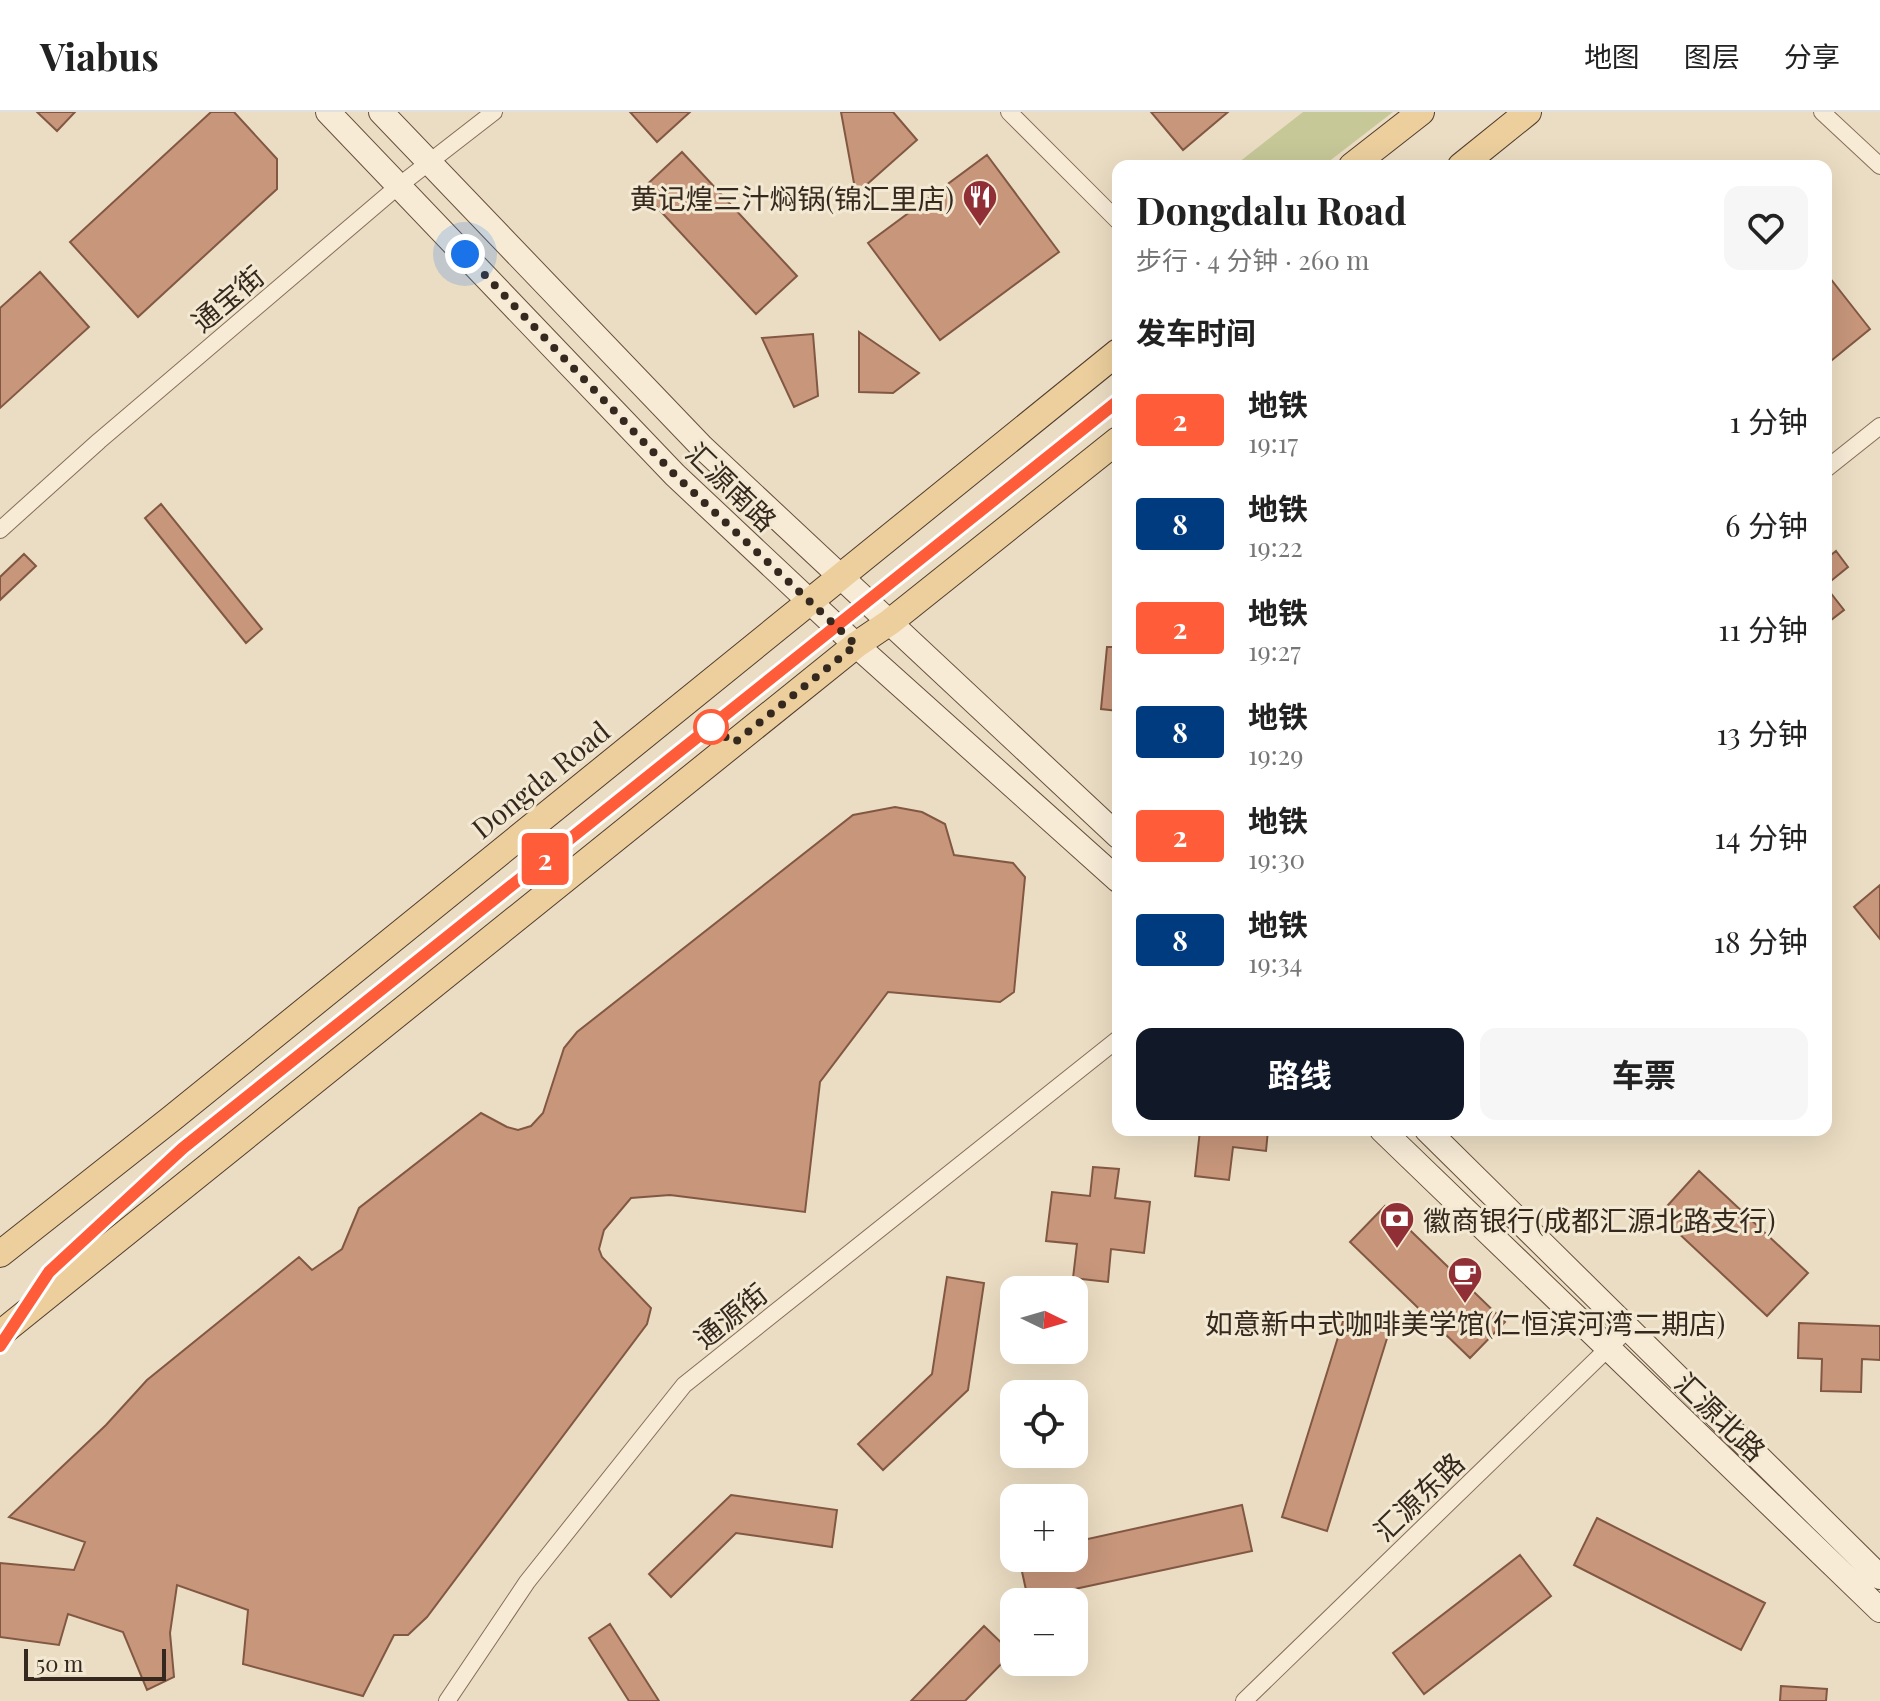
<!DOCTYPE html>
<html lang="zh">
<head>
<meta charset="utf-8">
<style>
	body { margin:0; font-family:"Playfair Display","Noto Sans SC",serif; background:#f6f6f6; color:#222; height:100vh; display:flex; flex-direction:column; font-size:30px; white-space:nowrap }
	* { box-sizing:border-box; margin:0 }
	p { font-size:26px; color:#767676 }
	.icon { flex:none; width:44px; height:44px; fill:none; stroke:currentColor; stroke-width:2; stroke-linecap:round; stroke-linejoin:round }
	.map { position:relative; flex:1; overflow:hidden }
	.details { position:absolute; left:1112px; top:48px; width:720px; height:976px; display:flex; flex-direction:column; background:#fff; border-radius:16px; box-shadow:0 8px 32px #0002 }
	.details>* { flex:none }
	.badge { padding:0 16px; border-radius:6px; font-size:28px; line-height:52px }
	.needle { width:52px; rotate:95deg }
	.buttons { position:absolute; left:1000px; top:1164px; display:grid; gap:16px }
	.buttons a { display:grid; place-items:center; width:88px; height:88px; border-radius:16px; background:#fff; box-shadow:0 8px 32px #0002; font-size:40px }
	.scale { position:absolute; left:24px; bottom:20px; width:142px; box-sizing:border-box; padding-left:8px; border:4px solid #35281e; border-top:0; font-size:22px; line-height:28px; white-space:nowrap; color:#35281e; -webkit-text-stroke:6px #f3e8d2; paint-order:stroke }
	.you { position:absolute; width:40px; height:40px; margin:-20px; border:6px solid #fff; border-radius:50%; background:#1a73e8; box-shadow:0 0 0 12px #1a73e833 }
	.map>.badge { position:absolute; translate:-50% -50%; box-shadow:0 0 0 4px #fff }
	h2 { padding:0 24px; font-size:30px; line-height:72px }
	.round { display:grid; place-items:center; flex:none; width:84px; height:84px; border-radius:16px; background:#f6f6f6 }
	.overview { display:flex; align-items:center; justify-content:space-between; height:136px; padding:0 24px }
	h1 { font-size:38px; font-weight:700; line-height:60px }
	.cta { display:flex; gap:16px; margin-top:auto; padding:16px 24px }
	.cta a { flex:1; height:92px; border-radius:16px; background:#111827; color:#fff; font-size:32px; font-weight:700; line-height:92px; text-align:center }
	.cta a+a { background:#f6f6f6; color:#222 }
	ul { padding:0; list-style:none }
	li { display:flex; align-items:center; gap:24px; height:104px; padding:0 24px }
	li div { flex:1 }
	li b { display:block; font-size:30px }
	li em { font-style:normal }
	li .badge { min-width:88px; font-weight:700; text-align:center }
	header { display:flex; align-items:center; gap:48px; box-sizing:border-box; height:112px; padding:0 40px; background:#fff; border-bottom:2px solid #e0e0e0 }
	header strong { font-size:38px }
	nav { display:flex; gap:44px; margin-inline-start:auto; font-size:28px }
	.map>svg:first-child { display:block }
</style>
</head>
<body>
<header>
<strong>Viabus</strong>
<nav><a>地图</a><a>图层</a><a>分享</a></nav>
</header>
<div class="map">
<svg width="1880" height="1589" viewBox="0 0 1880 1589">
	<rect width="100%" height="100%" fill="#ebddc3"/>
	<!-- green -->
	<path fill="#c6c898" d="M1303,0h90l-70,54h-89z"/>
	<!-- building -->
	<path fill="#c7967b" stroke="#825842" stroke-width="2" d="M37,0h38l-18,19z
		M211,0h23l43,47v30l-139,128 -68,-75z
		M630,0h60l-33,30z
		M841,0h52l24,28 -61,54z
		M1151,0h77l-45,38z
		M682,40l115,124 -41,38 -115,-124z
		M987,43l72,97 -119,88 -72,-97z
		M40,160l49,55 -89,81v-100z
		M1826,161l44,56 -44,36z
		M859,220l60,41 -26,20 -34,-1z
		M813,222l5,62 -24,11 -32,-69z
		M161,392l101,125 -16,14 -101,-125z
		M1836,439l12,16 -22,18v-26z
		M24,442l12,12 -36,34v-23z
		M1826,475l18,23 -18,14z
		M1107,535h11v64l-17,-2z
		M895,695l27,5 23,12 9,31 59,8 12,14 -11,115 -14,10 -112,-10 -68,90 -15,130 -135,-17 -39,3 -27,32 -5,19 3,8 49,51 -4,16 -220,293 -19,18h-14l-31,61 -120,-32 5,-54 -71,-25 -7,48 4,44 -27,13 -24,-58 -55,-18 -9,31 -59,-8v-74l74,7 11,-28 -76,-25 97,-92 41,-45 152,-123 13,13 30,-21 17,-41 122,-95 26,14 11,3 13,-4 12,-13 21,-65 13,-16 276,-217z
		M1880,773v54l-26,-32z
		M1200,1018h68l-2,21 -33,-4 -4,33 -34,-4z
		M1093,1055l26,2 -4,29 35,4 -6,51 -33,-4 -3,33 -35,-4 4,-34 -31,-3 6,-49 38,4z
		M1699,1059l109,102 -41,43 -108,-101z
		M1385,1094l120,116 -35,36 -120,-116z
		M947,1165l37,6 -16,107 -85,80 -25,-26 74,-70z
		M1344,1206l45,14 -62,199 -45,-14z
		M1799,1211l81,3v34l-18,-1 -1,33 -40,-1 1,-32 -24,-1z
		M731,1383l106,15 -5,37 -96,-14 -65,64 -22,-23z
		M1242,1393l10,46 -224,48 -9,-41h55v-16z
		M1597,1406l168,85 -24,47 -167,-85z
		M1520,1443l31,41 -127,98 -31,-41z
		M610,1512l49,77h-30l-40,-63z
		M984,1514l28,27 -47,48h-54z
		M1781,1574l46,3 -1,12h-46z"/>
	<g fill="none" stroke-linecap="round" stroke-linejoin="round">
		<defs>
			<path id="street" d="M1009,0l109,109
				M1822,0l58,54
				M1826,357l54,-43
				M0,418l99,-89 297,-253 98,-76
				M447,1589l80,-119 157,-197 434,-346
				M1244,1589l384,-372"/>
			<path id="secondary" d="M328,0l347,363 181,170 262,235
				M381,0l321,335 416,389
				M1382,1018l498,480
				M1427,1018l453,447"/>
			<path id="primary" d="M1352,54l69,-54
				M1461,54l67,-54
				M0,1142l171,-135 947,-767
				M0,1222l856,-689 34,-23 228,-182"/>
		</defs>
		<!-- street casing -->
		<use href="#street" stroke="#846e5b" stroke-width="18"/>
		<!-- secondary casing -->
		<use href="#secondary" stroke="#66503e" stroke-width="26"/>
		<!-- primary casing -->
		<use href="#primary" stroke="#523d2f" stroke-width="28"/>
		<!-- street -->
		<use href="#street" stroke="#f7ebd6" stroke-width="16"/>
		<!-- secondary -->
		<use href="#secondary" stroke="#f7ebd6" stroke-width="24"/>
		<!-- primary -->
		<use href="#primary" stroke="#eccf9d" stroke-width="26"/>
	</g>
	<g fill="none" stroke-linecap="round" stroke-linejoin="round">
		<defs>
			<path id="line" d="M0,1234l49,-74 134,-124 935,-747"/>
		</defs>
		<!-- line casing -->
		<use href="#line" stroke="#fff" stroke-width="18"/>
		<!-- line -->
		<use href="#line" stroke="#ff5c39" stroke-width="12"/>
		<!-- walk -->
		<path stroke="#35281e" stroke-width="8" stroke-dasharray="0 14.4" d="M465,142l210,221 181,170 -122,98 -23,-16"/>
	</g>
	<!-- icons -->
	<defs>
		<symbol id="restaurant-pin" viewBox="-11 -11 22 30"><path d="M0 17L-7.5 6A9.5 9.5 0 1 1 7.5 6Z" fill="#902f35" stroke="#f3e8d2"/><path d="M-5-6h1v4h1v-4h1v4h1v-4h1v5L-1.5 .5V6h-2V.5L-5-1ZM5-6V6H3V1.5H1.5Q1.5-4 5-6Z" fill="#fff"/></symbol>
		<symbol id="bank-pin" viewBox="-11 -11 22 30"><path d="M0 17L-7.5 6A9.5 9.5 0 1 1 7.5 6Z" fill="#902f35" stroke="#f3e8d2"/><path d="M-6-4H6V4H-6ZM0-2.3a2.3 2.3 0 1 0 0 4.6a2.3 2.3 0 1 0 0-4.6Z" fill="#fff"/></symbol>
		<symbol id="cafe-pin" viewBox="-11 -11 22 30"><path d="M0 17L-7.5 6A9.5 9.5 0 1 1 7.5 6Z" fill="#902f35" stroke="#f3e8d2"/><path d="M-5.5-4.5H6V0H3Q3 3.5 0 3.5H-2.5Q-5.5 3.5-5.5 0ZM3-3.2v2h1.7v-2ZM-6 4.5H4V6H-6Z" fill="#fff"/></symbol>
	</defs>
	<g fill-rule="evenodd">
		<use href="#restaurant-pin" x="960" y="65" width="40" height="54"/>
		<use href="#bank-pin" x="1377" y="1087" width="40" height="54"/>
		<use href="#cafe-pin" x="1445" y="1142" width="40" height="54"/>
	</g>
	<!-- markers -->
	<circle fill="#fff" stroke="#ff5c39" stroke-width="4" cx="711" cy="615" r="16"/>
	<g text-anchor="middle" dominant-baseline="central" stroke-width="6" stroke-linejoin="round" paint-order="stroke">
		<!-- poi labels -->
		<g font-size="28" fill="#35281e" stroke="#f3e8d2" text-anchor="end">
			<text x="954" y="85">黄记煌三汁焖锅(锦汇里店)</text>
			<text x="1423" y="1107" text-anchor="start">徽商银行(成都汇源北路支行)</text>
			<text x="1465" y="1210" text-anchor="middle">如意新中式咖啡美学馆(仁恒滨河湾二期店)</text>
		</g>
		<!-- street labels -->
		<g font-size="28" fill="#35281e" stroke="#f3e8d2">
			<text transform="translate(227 186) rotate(-40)">通宝街</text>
			<text transform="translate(732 374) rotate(44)">汇源南路</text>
			<text transform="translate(540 667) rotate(-39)">Dongda Road</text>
			<text transform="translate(730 1203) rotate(-39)">通源街</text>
			<text transform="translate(1721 1304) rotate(44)">汇源北路</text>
			<text transform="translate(1418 1384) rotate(-44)">汇源东路</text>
		</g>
	</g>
</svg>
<div class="buttons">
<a><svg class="needle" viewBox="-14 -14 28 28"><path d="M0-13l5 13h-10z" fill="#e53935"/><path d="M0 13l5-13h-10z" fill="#767676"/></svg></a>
<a><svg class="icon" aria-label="locate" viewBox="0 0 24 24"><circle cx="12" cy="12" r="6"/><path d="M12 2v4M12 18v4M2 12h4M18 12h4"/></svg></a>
<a>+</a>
<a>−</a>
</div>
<div class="scale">50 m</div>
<div class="you" style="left:465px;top:142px"></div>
<b class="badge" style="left:545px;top:747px;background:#ff5c39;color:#fff">2</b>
<section class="details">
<div class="overview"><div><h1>Dongdalu Road</h1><p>步行 · 4 分钟 · 260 m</p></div><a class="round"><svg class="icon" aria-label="heart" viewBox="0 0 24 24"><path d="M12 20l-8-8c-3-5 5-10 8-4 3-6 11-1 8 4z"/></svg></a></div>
<h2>发车时间</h2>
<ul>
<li><span class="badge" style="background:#ff5c39;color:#fff">2</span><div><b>地铁</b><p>19:17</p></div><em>1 分钟</em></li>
<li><span class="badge" style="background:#003b80;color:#fff">8</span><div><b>地铁</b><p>19:22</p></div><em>6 分钟</em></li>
<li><span class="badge" style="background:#ff5c39;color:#fff">2</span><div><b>地铁</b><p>19:27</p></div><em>11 分钟</em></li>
<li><span class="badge" style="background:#003b80;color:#fff">8</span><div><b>地铁</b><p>19:29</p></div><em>13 分钟</em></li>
<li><span class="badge" style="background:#ff5c39;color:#fff">2</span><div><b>地铁</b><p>19:30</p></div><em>14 分钟</em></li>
<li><span class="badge" style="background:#003b80;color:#fff">8</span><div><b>地铁</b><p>19:34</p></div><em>18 分钟</em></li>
</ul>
<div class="cta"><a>路线</a><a>车票</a></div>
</section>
</div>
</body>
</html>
